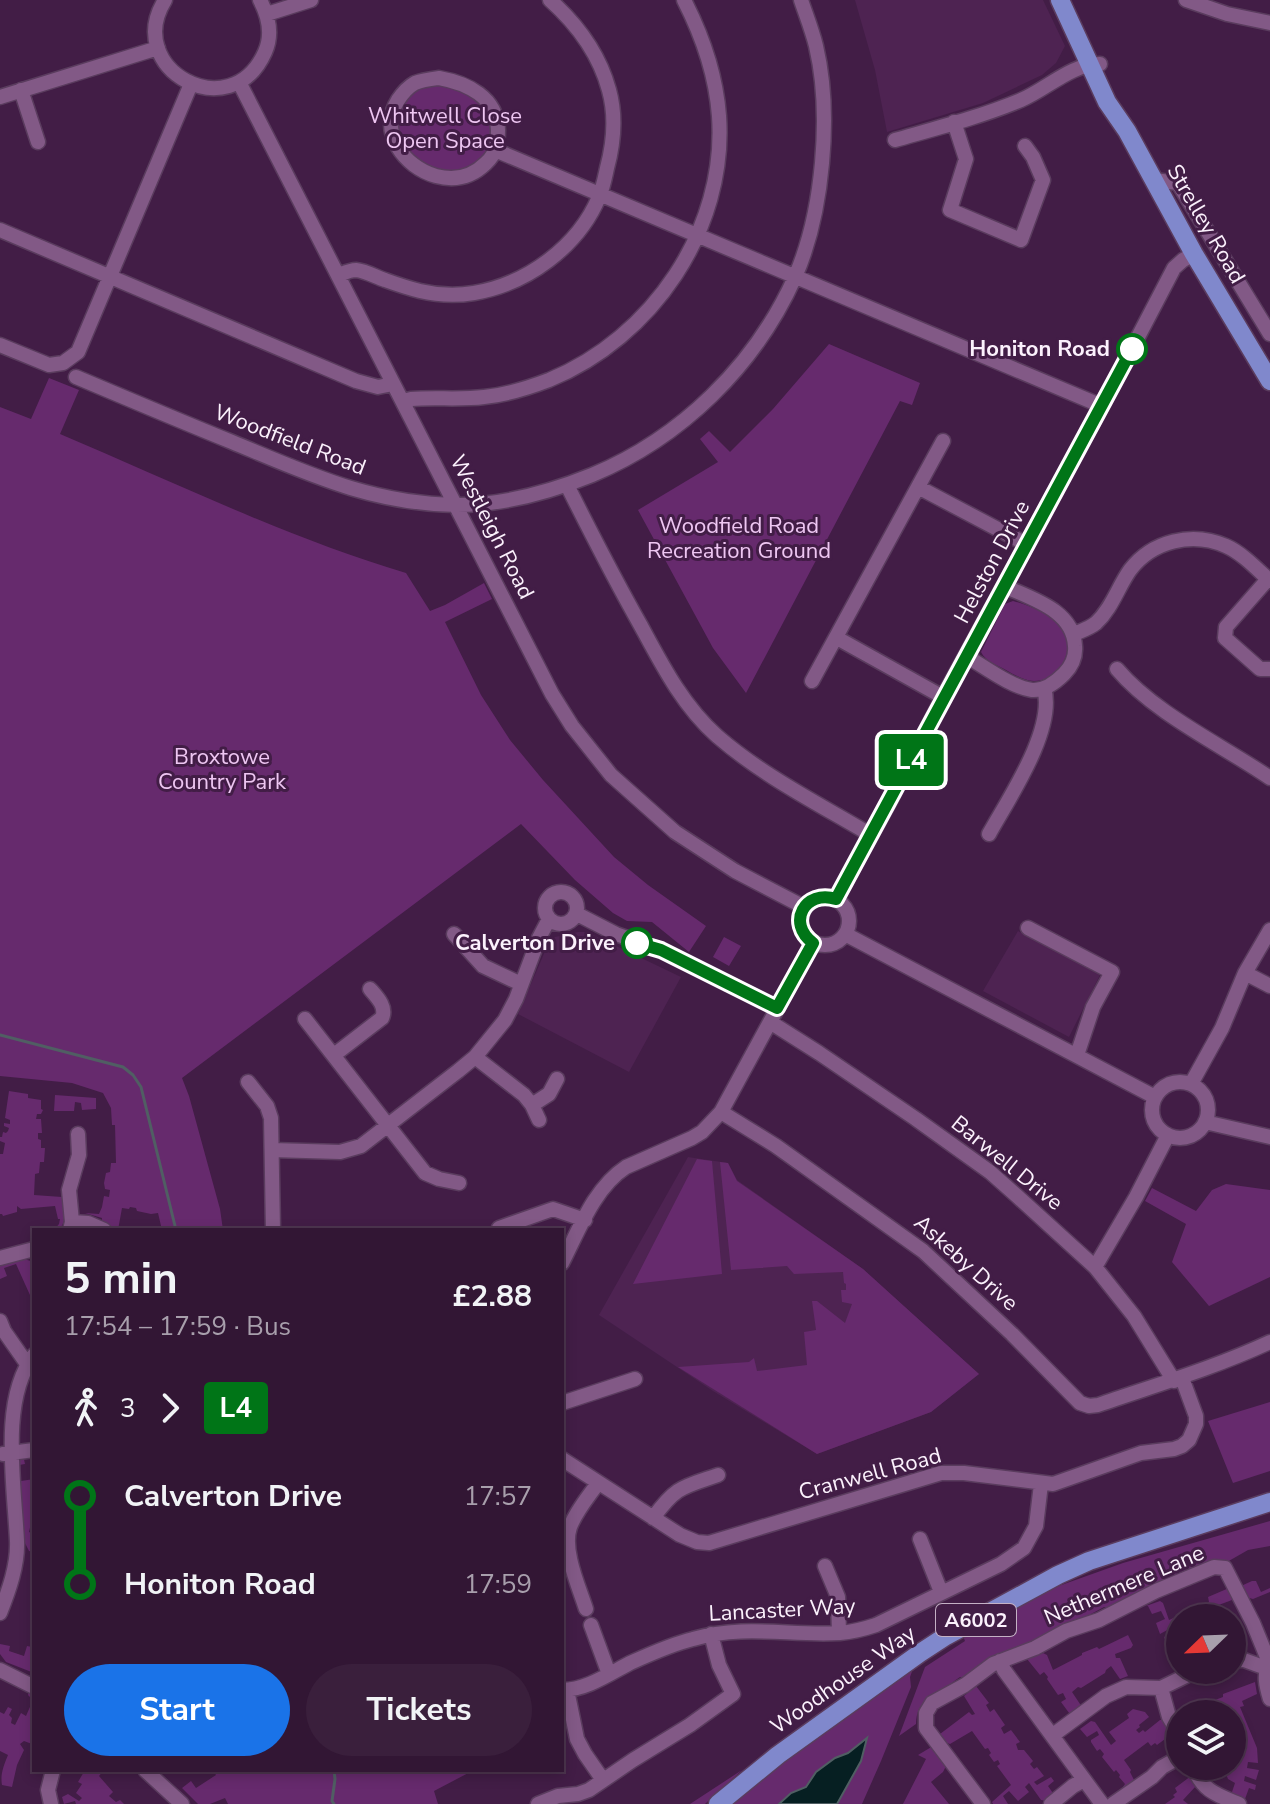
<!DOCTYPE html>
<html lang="en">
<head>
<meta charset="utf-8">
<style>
	body { margin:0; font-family:"Nunito Sans",sans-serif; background:#3a1f3c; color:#f1f3f6; height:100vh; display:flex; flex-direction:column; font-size:30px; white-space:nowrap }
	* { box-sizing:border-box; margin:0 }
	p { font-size:26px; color:#a89fac }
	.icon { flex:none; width:44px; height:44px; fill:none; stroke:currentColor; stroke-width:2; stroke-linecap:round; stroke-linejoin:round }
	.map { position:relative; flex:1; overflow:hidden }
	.side { position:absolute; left:32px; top:1228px; width:532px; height:544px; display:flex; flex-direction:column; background:#321634; border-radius:0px; box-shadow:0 4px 12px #0003,0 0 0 2px #4d354f }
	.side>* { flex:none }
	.badge { padding:0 16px; border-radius:6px; font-size:28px; line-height:52px }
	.needle { width:52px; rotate:247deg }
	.buttons { position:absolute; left:1166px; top:1604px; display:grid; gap:16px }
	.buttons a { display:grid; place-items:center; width:80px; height:80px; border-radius:50%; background:#321634; box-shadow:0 4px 12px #0003,0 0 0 2px #4d354f; font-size:40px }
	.map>.badge { position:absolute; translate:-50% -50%; box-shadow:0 0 0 4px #fff }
	.legs { display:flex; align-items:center; gap:12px; height:88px; padding:0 32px; font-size:26px }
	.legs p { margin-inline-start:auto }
	.headline { display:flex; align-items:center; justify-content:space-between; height:136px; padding:0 32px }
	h1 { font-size:44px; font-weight:700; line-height:60px }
	.button { display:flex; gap:16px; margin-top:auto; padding:16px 32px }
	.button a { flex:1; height:92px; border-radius:48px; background:#1a73e8; color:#fff; font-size:32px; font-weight:700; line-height:92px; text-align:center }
	.button a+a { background:#3a1f3c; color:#f1f3f6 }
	ul { padding:0 32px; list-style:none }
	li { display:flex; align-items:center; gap:28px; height:88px; font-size:30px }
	li i { display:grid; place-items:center; width:12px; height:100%; margin:0 10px; background:currentColor }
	li i::after { content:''; width:20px; height:20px; margin:-10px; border:6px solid; border-radius:50%; background:#321634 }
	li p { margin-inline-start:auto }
	li:first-child i { background:linear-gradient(#0000 50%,currentColor 0) }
	li:last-child i { background:linear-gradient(currentColor 50%,#0000 0) }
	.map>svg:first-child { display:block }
</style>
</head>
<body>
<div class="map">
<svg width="1270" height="1804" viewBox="0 0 1270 1804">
	<rect width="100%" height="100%" fill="#421d46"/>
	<!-- built -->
	<path fill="#4e2352" d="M855,0h188l22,46 -9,17 -14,12 -59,28 -96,29 -12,-62z
		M1018,931l82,44 -31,62 -86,-46z
		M578,932h9l94,45 -52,95 -111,-58 31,-72 6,-5z
		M688,1157l40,6 9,17 126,89 116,105 -48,38 -114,42 -104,-63 -114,-76z"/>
	<!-- green -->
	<path fill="#662a6d" d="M442,83l32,12 17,20 2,28 -11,19 -25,13 -26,-6 -26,-16 -9,-25 4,-23 17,-17z
		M829,344l91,39 -8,22 -12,-4 -154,292 -33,-45 -75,-138 80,-48 -18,-23 9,-8 21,21 43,-43z
		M49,378l30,12 -19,44c114,48 228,104 346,139l24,38 15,-6 39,-22 8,16 -47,23 36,73 29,45 33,40 71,77 34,28 58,41 -17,26 -37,-30 -25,-1 -14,-8 -38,-33 -54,-56 -339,254 7,18 31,113 3,21h-61l-4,-17 -7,1 -14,-3 -1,-3 -6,-1 -1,2 -7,-1 -4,22h-3l-6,-6 -7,-3v-3l-17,-5 14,1 3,-7 2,-11 5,1 1,-7 -5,-1 -1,-6 2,-10 4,-1 1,-9h5l-1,-38h-3l-1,-17 -8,-15 -31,-10 -72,-7v-669l31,12z
		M1013,601c15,4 38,13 48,26 16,21 0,54 -27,54 -10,0 -19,-6 -28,-11 -9,-5 -20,-8 -25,-18l24,-48z
		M724,937l17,9 -12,20 -16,-9z
		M9,1091l19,3v4l13,2v9l2,1 -2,4h-4l-1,5h5l1,14h-4v6l3,1v8h4l-1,14h-4l-1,11 -4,1 -1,21 28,2 2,24 -4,9h-6l5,-6 1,-5h-2l-3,-13 -34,3 -4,-3v6l-14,4 -1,-2h-2v-60h3l2,-11 -5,-2v-4h2l1,-5 3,1 2,-2 1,-3 -5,-2v-3l6,1v-4l-5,-2z
		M55,1095l41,3v11l-14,1 -1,-7 -6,-1 -1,9h-20z
		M697,1159l15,2 10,113 -89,10z
		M720,1162l8,1 9,18 126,88 116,105 -48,38 -114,42 -139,-87 71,-5 5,-4 3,13 50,-6 -3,-33 12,-2 -4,-29h5l28,22 7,-19 -10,-2 -1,-12h5v-6l-2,-1 -1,-11 -49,2 -7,-8 -56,4z
		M1226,1184l44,6v87l-61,29 -37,-44 14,-38 -41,-23 7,-13 44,23 16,-21z
		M24,1259l10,3v42l-18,-40 -12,4 3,8 -7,3v-17z
		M1270,1402v69l-37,12 -25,-62z
		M23,1455l2,9 -6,1 2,16 13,-2v39l-2,1 -3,13 5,2v18l-5,-1 -4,-8 -8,-84z
		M1270,1521v25l-22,4 -21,12 -11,-3 -106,49 -6,-1 -13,7 1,3 -127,61 -5,-1c-6,4 -11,8 -16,13 -15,13 -27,9 -28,34l-17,12 26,-69 40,-26 -2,-5 90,-48 70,-25z
		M1252,1581h4l5,11 9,-4v4l-17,7 -7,-2 -5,-11z
		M1229,1588l3,12 -16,6 3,8 3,-1 2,5h-44v32l-2,-4 -9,4 -5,-13 9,-4 -2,-5 -11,6 -4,-11 9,-4 -4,-8 -9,3 -4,-8h-2l14,-5 3,2 6,17 40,-18 -1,-5z
		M1128,1635l5,10 -2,3 -16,6 1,4h4l8,18 -8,3 -9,-13 -5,4 -1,3 -24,15 -3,-1 -6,5 10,15 -10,10 -11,-15 5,-3 -3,-6 -5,2 -11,-16 1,-2 -4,-5 -4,3 -13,-16 16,-6 4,2 6,15 29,-15v-2l15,-6 2,2z
		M0,1644l10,2 -1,5 15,5 3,-10 5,1 2,-2v28l-28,-11 -6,-8z
		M914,1666l-4,11 1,10 -30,74 -19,43h-130l62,-52z
		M1255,1682l2,12 -15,7 2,5 -4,1 17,41 1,15 -10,-1 -1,6 12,2 -3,10 -11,-4 -1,5 12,4 -1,5 -6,-2 -4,11 -12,-4 -1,-3 3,-9 -7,-4 -2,-5 4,-2 -2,-6h4v-52h-52v7l-3,-9 3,1 43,-16v-3z
		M976,1686l13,17 -3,2 4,7 4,-3 11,16 -4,3 3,6 7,-4 9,12 -4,2 2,6h6l9,11 -3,3 4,5 3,-2 7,9 -10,6 3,3 14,-8 3,4 -6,5 7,10 -7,5 -7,-1 -12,-17 -4,4 4,5 -11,9 -9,-10 -6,5 5,8h-15l-1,-2 19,-17 -14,-19 3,-2 -2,-4 -4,2 -5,-7 2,-2 -3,-5 -3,1 -13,-18 -22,13 -3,-1 -7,-9 29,-22 3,3 3,-1 -11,-18z
		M29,1691l5,2v34l-4,7 4,3 -2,7 -8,-3 -4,3 4,6 -7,15 -5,22 -10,-2c-2,-11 2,-20 6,-30l-8,-4v-39l4,2 4,-7 4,2 -3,6 3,3 -1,5 4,2 6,-12 5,3 7,-16 -5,-5z
		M1133,1709l12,3 4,5 -10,8 1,2 -4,3 3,3 4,-3 2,2 15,-12h3l10,13 -16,12 -2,-2 -4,3 -3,-4 -24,18 7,10 -1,2 4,8 -10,9 -1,-2 2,-3 -6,-7 1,-2 -4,-5 -2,2 -12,-15 2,-3 -4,-5 -3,2 -6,-9v-2l8,-5 -2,-4 -10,6 -7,-8 11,-8 4,1 16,23 5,-4 -7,-9 20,-14 -2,-4z
		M933,1746l13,20 -3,6 -12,10 18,22h-46l23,-45 -8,-4z
		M85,1770h19l-5,6 14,16 -4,4 7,6 4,-2 4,4h-48l-1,-3 -11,3 -2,-7 6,-3 11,7 3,-3 -6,-5 6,-9 -4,-2z
		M213,1770h261l-40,21 4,13h-210l-3,-6 -15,6h-12l-16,-16 9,-7 5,7 20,-13z
		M742,1770l-37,34h-15z
		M1191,1776l5,10 -13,14 5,4h-23l10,-7 -2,-2 4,-3 -2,-4z"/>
	<!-- water -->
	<path fill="#061f22" stroke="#505e63" stroke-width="2" d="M867,1738l-6,23 -24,43h-58l12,-11 15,-6 10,-15 19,-14 13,-5z"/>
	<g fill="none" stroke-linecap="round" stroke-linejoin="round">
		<!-- stream -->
		<path stroke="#505e63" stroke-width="3" d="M0,1035l123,32 10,8 8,12 35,143
			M334,1770l1,9 -3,22 2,3"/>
		<defs>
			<path id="minor" d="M165,0c-43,69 66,129 100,52 8,-18 4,-35 -5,-52
				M1186,0l41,14 43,9
				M267,14l44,-14
				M439,78c28,5 58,19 59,52 0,13 -2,24 -12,33 -14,14 -31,18 -50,13 -32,-9 -58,-44 -38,-76 4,-6 10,-13 17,-17 7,-3 16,-4 24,-5z
				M239,82l313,612 20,32 39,49 64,57 60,39 69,36
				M21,90l17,52
				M0,97l158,-49
				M954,122l12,37 -16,51 71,30 22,-60 -10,-23 -8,-11
				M895,140c42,-12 85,-23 126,-40 26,-11 50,-36 79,-36
				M495,150l607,256
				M1154,180l24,3 92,151
				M0,230l356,151 22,6 15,-3
				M339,275c5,-2 11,-5 17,-5 10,1 20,7 29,10 11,4 23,8 35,11 17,4 36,5 54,2 53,-9 104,-46 125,-96 4,-9 6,-20 8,-29 7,-26 9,-53 2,-78 -10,-37 -31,-65 -59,-90
				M0,345l49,20 14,-2 15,-11 113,-268
				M76,377c52,22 104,44 156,65 77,32 140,62 225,63 46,0 93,-13 135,-30 89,-37 163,-109 203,-198 28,-64 37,-163 21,-231 -4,-16 -10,-31 -15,-46
				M403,401l8,-2c24,-2 49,1 73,-2 21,-2 44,-9 65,-17 103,-42 178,-151 170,-264 -3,-41 -16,-79 -35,-116
				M567,485c24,48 48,95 74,141 21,39 42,80 76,110 46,40 102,68 154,99
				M918,487l108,57
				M1268,579l-42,48 -1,11 35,31h10
				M1074,634c7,-3 16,-6 22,-11 16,-15 22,-36 34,-53 22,-29 62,-39 96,-24 16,7 31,23 44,35
				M837,638l106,59
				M966,656c19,11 45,31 66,34 13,1 24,-8 32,-16 8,-8 12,-17 11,-28 -2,-36 -43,-47 -71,-60
				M1117,669c38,45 105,76 153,109
				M812,681l131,-240
				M989,834c20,-36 67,-105 55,-146
				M545 908a16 16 0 1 1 32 0a16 16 0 1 1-32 0Z
				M801 921a24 24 0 1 1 48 0a24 24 0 1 1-48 0Z
				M836,899l54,-98 53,-104 159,-291 72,-138 9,-8 11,-6
				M577,914l39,20 45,16 116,58
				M1028,928l84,44 -19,35 -16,48
				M454,934l29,32 38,18
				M845,934l310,163
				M1245,973l25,13
				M305,1019l120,154 14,6 20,4
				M770,1022l49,31 97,66 74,53 27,24 78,71 39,49 40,65
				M334,1055l48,-37c5,-11 -5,-21 -12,-29
				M475,1057l49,38 8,10 7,15
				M248,1082l19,24 4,12 2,112
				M1152 1110a28 28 0 1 1 56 0a28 28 0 1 1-56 0Z
				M1191,1084l31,-56 23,-55 25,-43
				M532,1105l17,-11 8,-15
				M721,1112l55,34 147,105 89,83 68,69 9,3 9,-1c58,-20 116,-37 172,-63
				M1205,1122l65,15
				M272,1150l68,2 21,-6 97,-75 17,-14 30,-37 11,-21 23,-61 10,-19
				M72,1222l16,1 16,7
				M499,1228l54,-19 32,11
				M70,1230l2,-8 -3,-32 10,-35 -1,-21
				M0,1258l34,-9
				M562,1263c17,-33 32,-75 64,-96l66,-29 10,-6 19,-20 92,-169
				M1095,1267l41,-70 32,-62
				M0,1321l4,10 21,30
				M562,1403l73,-24
				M3,1454l31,-4
				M562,1459l118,76 17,7 12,1 232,-70h23l89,11 88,-31 33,-4 8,-3 7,-6 7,-16v-8l-14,-38
				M653,1518c23,-32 30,-31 65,-43
				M920,1539l21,53
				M825,1566l13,31 1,36
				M586,1609c-7,-22 -24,-59 -16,-82 6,-16 19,-31 28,-44
				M0,1613c9,-23 18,-48 17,-72 -3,-60 -17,-142 17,-186
				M591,1625l18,49
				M1232,1660h12l22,8
				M1000,1661l4,9 98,134
				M1270,1662c-7,12 -4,24 0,37
				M0,1670l34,17
				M1161,1688l8,29 11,19
				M562,1690c24,0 47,-16 68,-27 20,-9 42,-19 63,-24 52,-15 96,-3 147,-6 12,-1 24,-4 36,-8l125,-61 23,-16 12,-22 5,-42
				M567,1690l10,49 8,15 18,26
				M1053,1735l53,-39 20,-9 35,1 37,-18
				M1193,1766c9,25 24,29 46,38
				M145,1770l37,34
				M51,1804l-3,-14 5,-20
				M538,1804l20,-8 20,-2 11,-4 44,-30 57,-35 43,-31 -14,-29 -8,-31
				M983,1804l-57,-76v-15l6,-10 33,-18 28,-21 42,-16 31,-17 33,-11 57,-29 58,-24 11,1 28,55 16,39
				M1051,1804l22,-18 11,-6
				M1113,1804l39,-27 10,-10 18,-10"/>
			<path id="major" d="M1060,0l47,102 20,29 67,123 76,127
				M718,1804l60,-49 142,-102 26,-17 112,-61 31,-14 181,-59"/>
		</defs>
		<!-- minor casing -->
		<use href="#minor" stroke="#5a3c5e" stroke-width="17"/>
		<!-- major casing -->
		<use href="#major" stroke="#5a3c5e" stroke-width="21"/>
		<!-- minor -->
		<use href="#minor" stroke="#825986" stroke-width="14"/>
		<!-- major -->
		<use href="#major" stroke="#8088cc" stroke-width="18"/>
	</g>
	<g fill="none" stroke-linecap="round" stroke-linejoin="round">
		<defs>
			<path id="line-1" d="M637,943l24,7 116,58 36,-65c-27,-20 -8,-54 23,-44l296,-550"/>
		</defs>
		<!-- line-1 casing -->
		<use href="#line-1" stroke="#fff" stroke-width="18"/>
		<!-- line-1 -->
		<use href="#line-1" stroke="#007517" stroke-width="12"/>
	</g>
	<!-- markers -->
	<g fill="#fff" stroke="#007517" stroke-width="4">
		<circle cx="1132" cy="349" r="14"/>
		<circle cx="637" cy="943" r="14"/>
	</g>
	<g text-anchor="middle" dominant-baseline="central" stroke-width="6" stroke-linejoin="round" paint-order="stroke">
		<!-- shield labels -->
		<rect fill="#421d46" stroke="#c4b1c5" stroke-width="2" x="936" y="1604" width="80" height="32" rx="6"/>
		<g font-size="20" font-weight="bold" fill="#fbf1fc">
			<text x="976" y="1620">A6002</text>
		</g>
		<!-- park labels -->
		<g font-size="22" fill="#eec6f2" stroke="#421d46">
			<text x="445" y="116">Whitwell Close<tspan x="445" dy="25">Open Space</tspan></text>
			<text x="739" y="526">Woodfield Road<tspan x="739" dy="25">Recreation Ground</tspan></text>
			<text x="222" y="757">Broxtowe<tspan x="222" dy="25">Country Park</tspan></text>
		</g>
		<!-- street labels -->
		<g font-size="22" fill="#fbf1fc" stroke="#421d46">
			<text transform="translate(1206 224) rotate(60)">Strelley Road</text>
			<text transform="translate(290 440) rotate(21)">Woodfield Road</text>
			<text transform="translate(492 527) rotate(63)">Westleigh Road</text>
			<text transform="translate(992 562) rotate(-62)">Helston Drive</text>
			<text transform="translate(1007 1163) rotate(39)">Barwell Drive</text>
			<text transform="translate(966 1263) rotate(42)">Askeby Drive</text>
			<text transform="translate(870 1474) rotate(-15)">Cranwell Road</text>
			<text transform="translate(1124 1585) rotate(-23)">Nethermere Lane</text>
			<text transform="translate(782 1610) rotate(-3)">Lancaster Way</text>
			<text transform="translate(843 1680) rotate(-35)">Woodhouse Way</text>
		</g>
		<!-- stop labels -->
		<g font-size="22" font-weight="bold" fill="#fbf1fc" stroke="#421d46" text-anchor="end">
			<text x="1110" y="349">Honiton Road</text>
			<text x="615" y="943">Calverton Drive</text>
		</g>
	</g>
</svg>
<div class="buttons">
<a><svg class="needle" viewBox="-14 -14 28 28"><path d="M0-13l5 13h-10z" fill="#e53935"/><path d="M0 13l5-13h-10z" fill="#a89fac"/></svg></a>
<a><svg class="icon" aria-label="layers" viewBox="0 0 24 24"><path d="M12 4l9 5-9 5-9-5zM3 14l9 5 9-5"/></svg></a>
</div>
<b class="badge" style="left:911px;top:760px;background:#007517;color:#fff">L4</b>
<section class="side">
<div class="headline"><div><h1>5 min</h1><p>17:54 – 17:59 · Bus</p></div><b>£2.88</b></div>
<div class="legs"><svg class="icon" aria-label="walk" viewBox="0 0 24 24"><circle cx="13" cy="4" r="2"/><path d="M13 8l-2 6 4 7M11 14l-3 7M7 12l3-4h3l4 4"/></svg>3<svg class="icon" aria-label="forward" viewBox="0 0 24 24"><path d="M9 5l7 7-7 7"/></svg><b class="badge" style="background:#007517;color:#fff">L4</b></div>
<ul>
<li><i style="color:#007517"></i><b>Calverton Drive</b><p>17:57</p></li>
<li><i style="color:#007517"></i><b>Honiton Road</b><p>17:59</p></li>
</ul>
<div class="button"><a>Start</a><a>Tickets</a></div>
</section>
</div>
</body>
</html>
